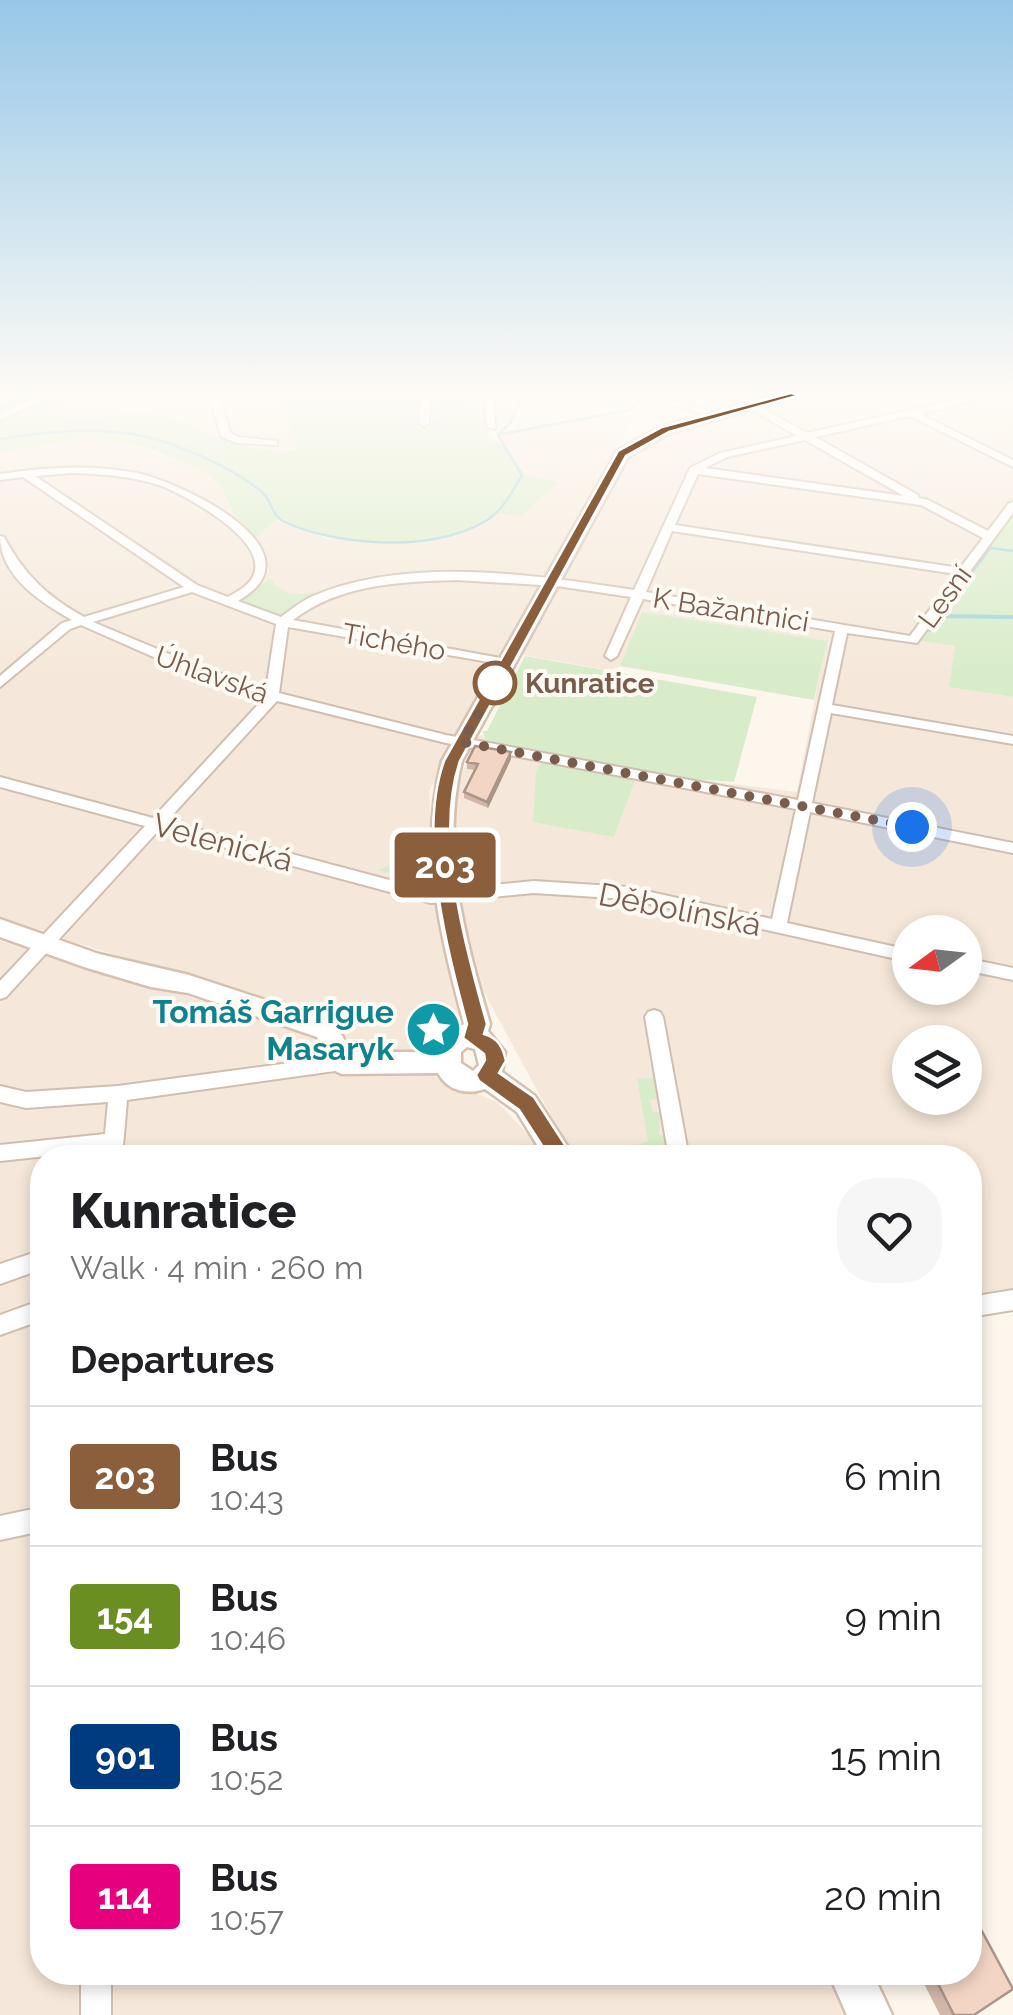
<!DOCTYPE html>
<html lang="en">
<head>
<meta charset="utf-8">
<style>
	body { margin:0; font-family:Raleway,sans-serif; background:#f6f6f6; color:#202124; height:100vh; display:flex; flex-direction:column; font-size:38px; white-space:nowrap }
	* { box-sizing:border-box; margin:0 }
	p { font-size:32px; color:#757577 }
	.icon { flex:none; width:55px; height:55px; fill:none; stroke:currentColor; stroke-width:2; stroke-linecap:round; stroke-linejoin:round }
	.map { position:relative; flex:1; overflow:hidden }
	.sheet { position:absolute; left:30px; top:1145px; width:952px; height:840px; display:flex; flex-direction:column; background:#fff; border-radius:40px; box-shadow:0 5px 15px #0003 }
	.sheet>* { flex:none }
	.badge { padding:0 20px; border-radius:8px; font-size:35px; line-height:65px }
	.needle { width:65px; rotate:255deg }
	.fabs { position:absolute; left:892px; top:915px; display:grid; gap:20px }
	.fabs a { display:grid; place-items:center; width:90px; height:90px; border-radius:50%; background:#fff; box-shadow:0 5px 15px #0003; font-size:50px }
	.you { position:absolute; width:50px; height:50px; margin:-25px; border:8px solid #fff; border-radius:50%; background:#1a73e8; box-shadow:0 0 0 15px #1a73e833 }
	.map>.badge { position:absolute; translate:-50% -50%; box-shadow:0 0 0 5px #fff }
	h2 { padding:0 40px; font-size:38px; line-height:90px }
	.round { display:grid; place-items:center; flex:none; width:105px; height:105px; border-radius:40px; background:#f6f6f6 }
	.overview { display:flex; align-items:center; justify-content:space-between; height:170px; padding:0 40px }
	h1 { font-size:48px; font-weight:800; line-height:75px }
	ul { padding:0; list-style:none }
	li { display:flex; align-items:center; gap:30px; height:140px; padding:0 40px; border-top:2px solid #e0e0e0 }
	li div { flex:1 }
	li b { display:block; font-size:38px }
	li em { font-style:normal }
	li .badge { min-width:110px; font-weight:700; text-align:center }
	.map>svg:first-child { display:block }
</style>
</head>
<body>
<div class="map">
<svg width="1013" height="2015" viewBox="0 0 1013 2015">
	<rect width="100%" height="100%" fill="#fdf6ec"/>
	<!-- residential -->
	<path fill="#f5e8da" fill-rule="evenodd" d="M78,395h201l18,53 -23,4 -121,-39 -91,5 -17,-6z
		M423,395h92l-5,25 -12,8 -12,-1 2,-19 -54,1 -3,16 -10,-3z
		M826,395h187v117l-99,128 41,6 -5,41 63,10v615l-43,6v-160l-397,-1 -89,-165 -23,-83 -10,-103 24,-68 7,-3 4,6 206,38 105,13 29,-150 -183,-30 -23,54 -7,5 -90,-16 30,-64 78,-137 44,-23zM910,932h55v56h-55zM910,1042h55v56h-55z
		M604,417h31l-206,374 7,100 29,121 -11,20 -30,18 -67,3 -17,-23 -27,-16 -313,-94v-468l84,-13 36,1 83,31 17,13 15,33 20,21 22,-18 51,19 86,2 71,-19 8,-9 29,-38 -22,-40z
		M0,941l320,94 14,34 76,1 31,8 56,24 53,55 -508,1v814l787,1 19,42h-848z"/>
	<!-- green -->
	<path fill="#d8ecc9" d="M0,395h78l-32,17c40,15 84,-8 125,6 25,9 105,44 126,30l-18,-53h144l-1,26 9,3 8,-22 49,6 1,29 14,8 19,30 36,7 -38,35 -25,-4c-45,40 -167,35 -215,4l-25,21 -20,-21 -15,-33 -17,-13 -49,-20 -34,-11 -36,-1 -84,13z
		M1013,512v185l-64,-10 6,-41 -42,-6z
		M271,579c11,16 27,17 44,13l-32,24 -42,-15v-5z
		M642,612l185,29 -13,59 -194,-34z
		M525,656l232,41 -23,85 -42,-3 -207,-38 -2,-10h4z
		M541,762l94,18 -21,57 -81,-15 3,-50z
		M408,841l17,1 1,41 -48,-13 17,-7z
		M661,1077l4,21 -15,2 2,12h8l-1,23 12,1 1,21h-52l-2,-4 30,-12 -11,-62z"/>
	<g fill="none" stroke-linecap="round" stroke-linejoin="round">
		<!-- stream-far1 -->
		<path stroke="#a5d3da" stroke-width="2.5" d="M0,409l27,-14
			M502,434l127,-24 14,-10
			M0,439c58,-9 117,-15 174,6 29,11 63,27 87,46 11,9 10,24 22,30 53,26 150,31 201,1 18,-10 28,-30 38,-47l-24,-40 13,-13 11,-27
			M991,548l22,3
			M961,588l29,-40"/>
		<!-- stream -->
		<path stroke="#a5d3da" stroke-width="4" d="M941,616l72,1
			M930,630l33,-45"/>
		<defs>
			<path id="street" d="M41,395h13l-54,25v-7z
				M209,395h10l11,37 8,5 39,4v4l-41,-2 -15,-7z
				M421,395h10l-2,28 -5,3 -5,-3z
				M484,395h10l1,34 -8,-2z
				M636,395h16l75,21 -5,3z
				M978,395h17l-75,19 93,46v7l-103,-51 -95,21 103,58 1,3 9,2 60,31 21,-28 4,-1v11l-96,130 -70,-10 -15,72 181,31v8l-182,-31 -19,90 201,40v10l-203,-41 -23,111 123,27v12l-282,-63 -94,-6 -103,10 -272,-73 -153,167 -6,2v-18l145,-155 -145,-39v-10l153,41 112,-121 -82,-27 -102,-45 -11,4 -70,58v-11l62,-53 10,-3c-32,-18 -72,-44 -72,-84l4,1c20,37 42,59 80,80l100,-30 -161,-110 -23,3v-6c46,-7 91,-10 137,-1 46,10 188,78 101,128l43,16c10,-7 20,-16 32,-21 96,-41 222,-21 321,-6l56,-122 30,-15 77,-17 -45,-26v-4h6l49,27zM805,440l99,56 -199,-28 22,-11zM72,473c29,1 60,3 87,12 26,10 102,51 96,85 -2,14 -17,21 -27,27l-31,-12 -162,-109zM698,474l223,31 62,33 -23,30 -285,-43zM672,531l284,43 -46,62 -264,-44zM456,580l101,6 74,11 -26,59 6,4 6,-4 26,-57 192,32 -37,169 -352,-65 -167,-42 9,-66 223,39 1,-3 -6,-4 -213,-39c47,-36 105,-38 163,-40zM192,592l84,32 -10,65 -73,-25 -100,-42zM277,701l169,42 350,66 -24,110 -144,-32 -94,-6 -103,10 -264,-70z
				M965,958l48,10v12l-48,-10z
				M654,1010l6,2 3,5 26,141h-20l-24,-141 3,-5z
				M342,1056l6,2 3,5 -3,5 -6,2 -215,30 -5,58h-20l1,-8 -103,11v-16l105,-11 3,-32 -82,6 -26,-6v-16l26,6 92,-6z
				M42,1250v19l-42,15v-20z
				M1013,1290v20l-43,7v-20z
				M42,1300v20l-42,15v-20z
				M42,1507v24l-42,9v-24z
				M81,1972h30v43h-30z"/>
			<path id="secondary" d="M779,395h22l-131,38 -42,24 -166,304c-22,90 3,176 28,263l-2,7 17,21 -3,20 33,24 40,62h-30l-28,-46 -32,-23c-19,6 -37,2 -47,-16l-96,1 -9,-4 -16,-33 -129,-44 -37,-6 -67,-20 -84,-30v-18l99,35 90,21 146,48 16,29h85l9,-16 19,-12c-23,-87 -46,-174 -22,-263l175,-310 43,-24zM467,1047l8,2 4,16 -6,6 -12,-8v-11z
				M828,1972h44l20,43h-45z"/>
		</defs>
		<!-- street casing -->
		<use href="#street" stroke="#d1beb0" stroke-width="4"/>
		<!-- secondary casing -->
		<use href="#secondary" stroke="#d6c0b0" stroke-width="5"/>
		<!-- street -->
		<use href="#street" fill="#fff" fill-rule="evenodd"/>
		<!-- secondary -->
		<use href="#secondary" fill="#fff" fill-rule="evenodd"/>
	</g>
	<!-- wall -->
	<path fill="#d1b7a8" d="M511,759l-23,49 -24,-10v-6l11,-22 -8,-1v-7z
		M918,1972h52l4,43h-34z"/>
	<!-- shaded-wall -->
	<path fill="#aa9588" d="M511,752v7l-23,49 -1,-6z"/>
	<!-- building -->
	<path fill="#f3d5c3" stroke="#aa9588" stroke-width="2.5" d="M475,746l36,6 -24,50 -23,-10 14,-28 -11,-2z
		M970,1909l43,80 -39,26h-20l-22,-43h38z"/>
	<!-- sky -->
	<linearGradient id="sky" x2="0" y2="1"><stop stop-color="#97c7e8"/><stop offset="0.58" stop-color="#fefbf6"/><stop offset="1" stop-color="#fefbf6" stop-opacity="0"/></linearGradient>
	<rect width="1013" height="677" fill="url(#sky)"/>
	<!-- line -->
	<path fill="#8b5e3c" stroke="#fff" stroke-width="2.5" d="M791,393l9,2 -131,37 -43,24 -166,305c-26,75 6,189 27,263l-3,10c14,4 19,13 22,27l-7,12 35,24 35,54 3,7 -3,6h-15l-35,-54 -40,-29 -3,-6 9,-15 -1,-6 -21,-16 4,-14c-20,-75 -50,-188 -23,-263l174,-310 44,-24z"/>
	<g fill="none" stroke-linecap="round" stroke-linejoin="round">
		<!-- walk -->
		<path stroke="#7a5c4d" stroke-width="10" stroke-dasharray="0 18" d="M495,683l-33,59 450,85"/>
	</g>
	<!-- icons -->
	<defs>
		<symbol id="sight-disc" viewBox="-11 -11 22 22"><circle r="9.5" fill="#0f9aa8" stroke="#fffaf3"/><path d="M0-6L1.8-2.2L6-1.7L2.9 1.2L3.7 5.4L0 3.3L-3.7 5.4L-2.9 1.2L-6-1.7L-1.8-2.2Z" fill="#fff"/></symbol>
	</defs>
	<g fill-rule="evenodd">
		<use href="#sight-disc" x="402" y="998" width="63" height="63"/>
	</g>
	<!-- markers -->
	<circle fill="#fff" stroke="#8b5e3c" stroke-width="5" cx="495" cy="683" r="20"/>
	<g text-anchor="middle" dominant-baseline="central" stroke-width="8" stroke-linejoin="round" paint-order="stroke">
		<!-- far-street labels -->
		<g font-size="28" fill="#7a5c4d" stroke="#fffaf3">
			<text transform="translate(945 597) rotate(-54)">Lesní</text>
			<text transform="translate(731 610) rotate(9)">K Bažantnici</text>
			<text transform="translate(394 642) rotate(10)">Tichého</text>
			<text transform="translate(212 675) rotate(20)">Úhlavská</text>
		</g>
		<!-- far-stop labels -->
		<g font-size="28" font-weight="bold" fill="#7a5c4d" stroke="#fffaf3" text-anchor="start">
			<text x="525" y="683">Kunratice</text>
		</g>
		<!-- street labels -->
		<g font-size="32" fill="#7a5c4d" stroke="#fffaf3">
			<text transform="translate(223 842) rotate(15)">Velenická</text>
			<text transform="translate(680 909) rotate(11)">Děbolínská</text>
		</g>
		<!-- culture labels -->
		<g font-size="32" font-weight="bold" fill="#0d838f" stroke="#fffaf3" text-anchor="end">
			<text x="394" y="1011">Tomáš Garrigue<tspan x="394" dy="37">Masaryk</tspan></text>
		</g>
	</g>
</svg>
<div class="fabs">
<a><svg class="needle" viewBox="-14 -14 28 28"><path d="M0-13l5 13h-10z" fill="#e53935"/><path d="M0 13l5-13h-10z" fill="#757577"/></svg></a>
<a><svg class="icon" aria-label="layers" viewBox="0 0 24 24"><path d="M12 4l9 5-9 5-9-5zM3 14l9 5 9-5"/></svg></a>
</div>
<div class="you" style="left:912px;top:827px"></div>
<b class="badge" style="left:445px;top:865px;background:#8b5e3c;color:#fff">203</b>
<section class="sheet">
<div class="overview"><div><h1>Kunratice</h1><p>Walk · 4 min · 260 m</p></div><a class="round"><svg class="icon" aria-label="heart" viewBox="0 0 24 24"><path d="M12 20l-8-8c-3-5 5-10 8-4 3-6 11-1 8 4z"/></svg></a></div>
<h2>Departures</h2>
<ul>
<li><span class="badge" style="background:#8b5e3c;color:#fff">203</span><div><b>Bus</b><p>10:43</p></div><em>6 min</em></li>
<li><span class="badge" style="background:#6b8e23;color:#fff">154</span><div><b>Bus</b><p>10:46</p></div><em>9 min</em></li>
<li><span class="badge" style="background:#003b80;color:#fff">901</span><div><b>Bus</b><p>10:52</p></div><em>15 min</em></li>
<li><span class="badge" style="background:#e6007e;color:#fff">114</span><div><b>Bus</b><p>10:57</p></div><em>20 min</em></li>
</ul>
</section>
</div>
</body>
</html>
